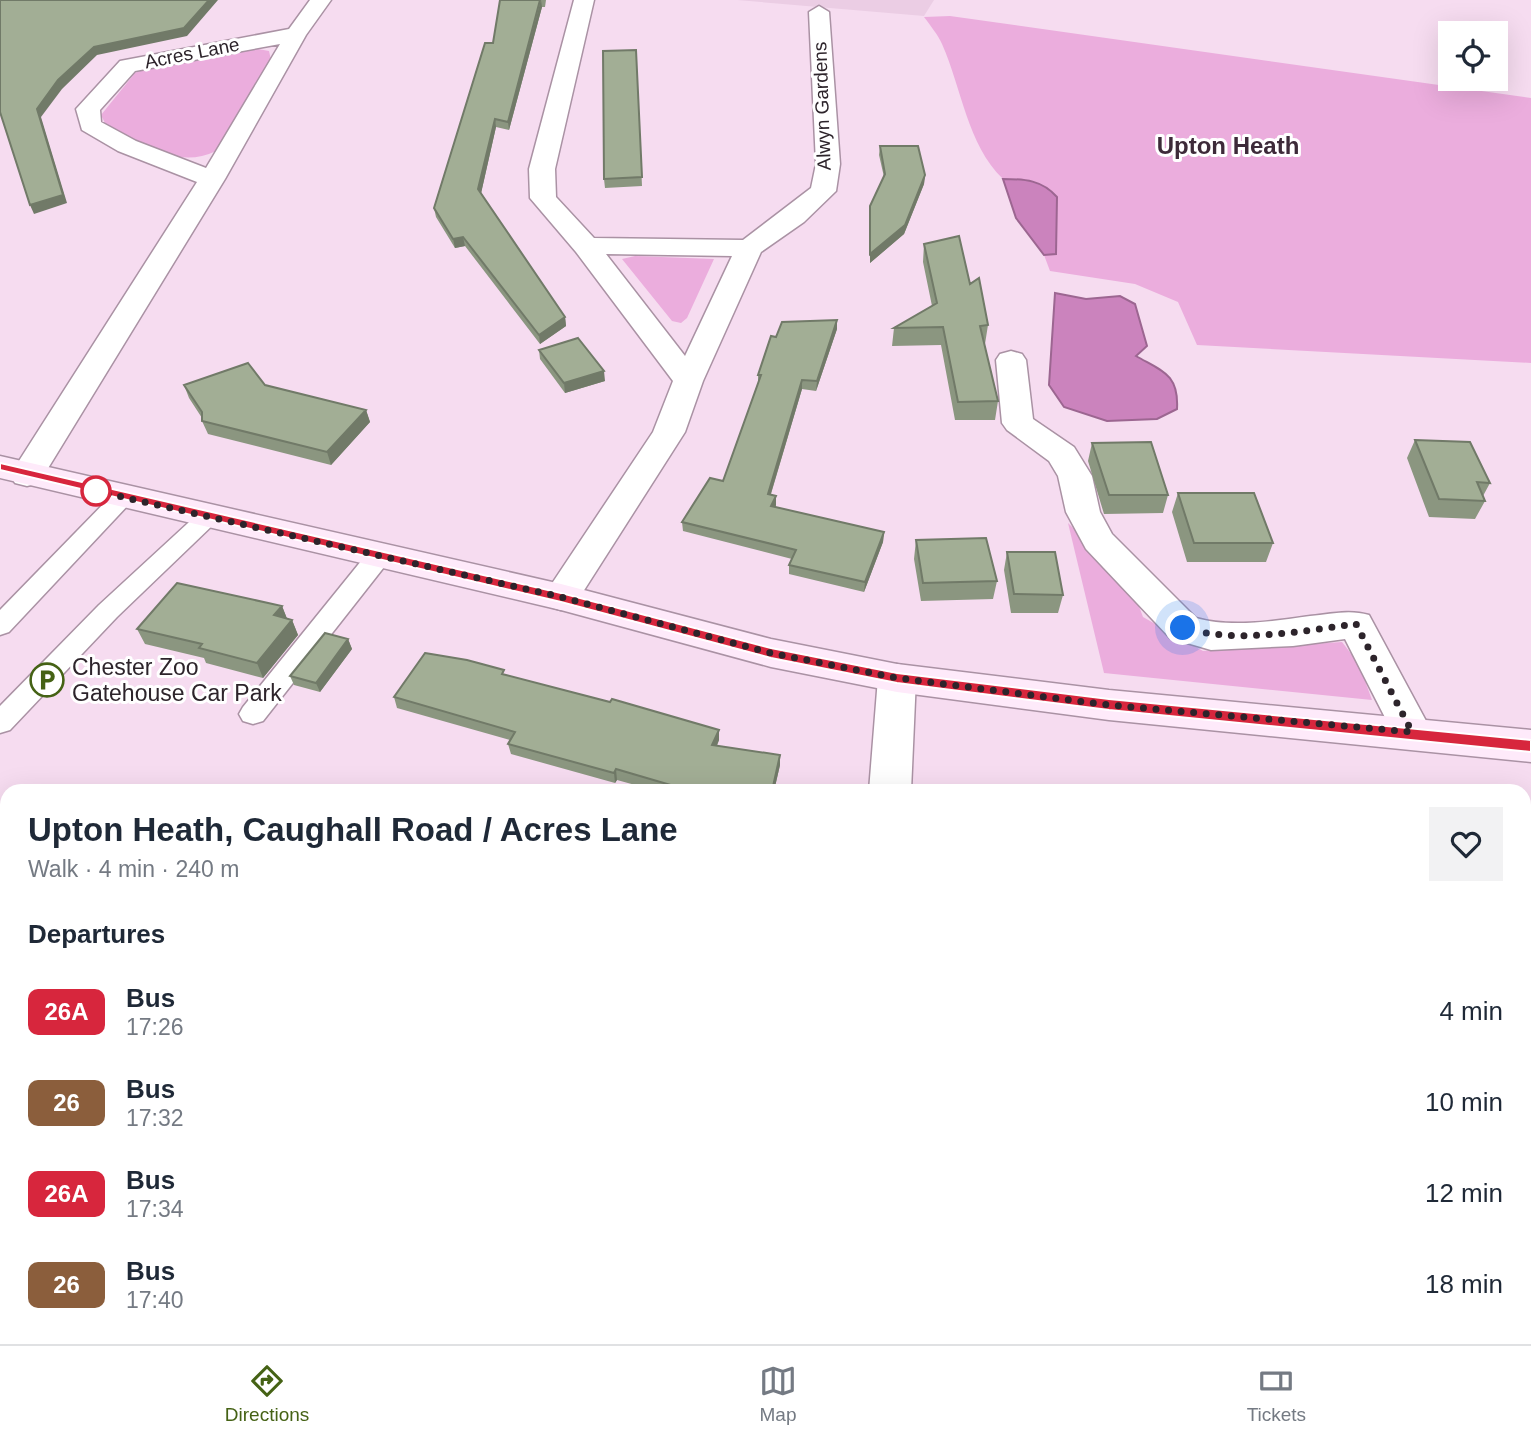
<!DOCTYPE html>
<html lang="en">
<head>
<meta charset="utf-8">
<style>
	body { margin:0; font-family:Arial,sans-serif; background:#f2f2f3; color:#1f2937; height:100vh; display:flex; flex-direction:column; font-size:26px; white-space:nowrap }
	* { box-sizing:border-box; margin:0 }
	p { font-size:23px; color:#747a83 }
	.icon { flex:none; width:38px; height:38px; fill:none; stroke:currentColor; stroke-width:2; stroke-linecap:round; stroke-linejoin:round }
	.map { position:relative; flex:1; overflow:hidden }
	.details { position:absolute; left:0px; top:784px; width:1531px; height:560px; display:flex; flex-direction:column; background:#fff; border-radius:21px 21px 0 0; box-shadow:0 7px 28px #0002 }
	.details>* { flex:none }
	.badge { padding:0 14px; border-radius:10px; font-size:24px; line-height:46px }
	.tools { position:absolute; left:1438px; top:21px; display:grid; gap:14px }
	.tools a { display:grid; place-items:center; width:70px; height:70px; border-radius:0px; background:#fff; box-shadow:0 7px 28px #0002; font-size:35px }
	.you { position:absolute; width:35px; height:35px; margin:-18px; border:5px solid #fff; border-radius:50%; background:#1a73e8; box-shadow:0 0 0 10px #1a73e833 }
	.map>.badge { position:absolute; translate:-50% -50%; box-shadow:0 0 0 4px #fff }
	h2 { padding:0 28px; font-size:26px; line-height:63px }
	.round { display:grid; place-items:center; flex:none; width:74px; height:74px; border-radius:0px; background:#f2f2f3 }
	.summary { display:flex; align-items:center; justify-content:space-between; height:119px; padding:0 28px }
	h1 { font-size:33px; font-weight:700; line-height:52px }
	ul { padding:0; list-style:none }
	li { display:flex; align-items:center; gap:21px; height:91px; padding:0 28px }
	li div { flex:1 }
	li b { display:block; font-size:26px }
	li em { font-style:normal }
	li .badge { min-width:77px; font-weight:700; text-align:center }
	.tab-bar { display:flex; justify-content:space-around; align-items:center; height:98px; border-top:2px solid #e0e1e3; background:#fff; font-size:19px; color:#747a83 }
	.tab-bar a { display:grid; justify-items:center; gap:4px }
	.tab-bar .active { color:#456215 }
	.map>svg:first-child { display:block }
</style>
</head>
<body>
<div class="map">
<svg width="1531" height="1344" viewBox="0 0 1531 1344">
	<rect width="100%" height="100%" fill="#f6dcf0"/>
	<!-- built -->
	<path fill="#ebcde4" d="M737,0h197l-10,16z"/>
	<!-- green -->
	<path fill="#ebaddd" d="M950,16l581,82v265l-334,-18 -19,-43 -43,-18 -85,-13 -6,-16 12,-1 1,-57c-15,-17 -32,-18 -54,-18 -36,-35 -41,-90 -61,-135 -4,-9 -12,-19 -18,-27z
		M252,48l17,3 2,9 -55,91c-39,19 -73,-8 -109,-24l-6,-12 34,-42 15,-6z
		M635,256l79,3 -27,59 -6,5 -9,-2 -50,-62z
		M1068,523l63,62 12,32 60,34 139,-9 17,22 13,36 -268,-27z"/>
	<!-- water -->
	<path fill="#cb83bd" stroke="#9c6691" stroke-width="2" d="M1003,179c22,0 39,1 54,18l-1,57 -12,1 -28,-37z
		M1055,293l31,6 34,-3 15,8 12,42 -11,10c26,15 43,18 41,53l-20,10 -50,2 -43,-14 -15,-22z"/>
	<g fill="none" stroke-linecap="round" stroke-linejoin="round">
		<defs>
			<path id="lane" d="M123,489l8,3 4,5 -4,5 -122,130 -9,3v-25l115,-118z
				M208,509l8,3 4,5 -4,5 -99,95 -107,113 -10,3v-27l99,-101 101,-93z
				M379,548l9,2 3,6 -3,6 -125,159 -10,3 -10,-3 -4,-7 4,-7 127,-157z"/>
			<path id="street" d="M310,0h21l-25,35 -81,144 -186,304 -12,3 -12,-3 -5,-8 187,-293 -79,-31 -36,-21 -6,-21 44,-48 169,-32zM280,44l-74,124 -70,-27 -35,-19 -1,-12 35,-39z
				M574,0h20l-39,169 1,28 38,41 149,2 68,-52 5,-24 -7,-152 10,-6 10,6 11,152 -4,27 -32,31 -43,30 -58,129 -18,51 -111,174 -13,4 -13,-4 -5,-9 110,-165 20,-51 -97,-129 -46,-54 -1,-29zM606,254l126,2 -47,100z
				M1011,351l11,3 4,6 7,59 41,28 18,29 8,36 12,22 84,84c34,10 79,3 114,-2 20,-2 40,-7 59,-1l63,117 -6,11 -14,5 -14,-5 -53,-104 -52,7 -82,4 -41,-12 -84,-89 -20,-37 -8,-36 -9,-15 -42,-31 -5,-7 -6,-63 4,-6z
				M897,664l14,4 5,10 -5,113h-42l9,-113 5,-10z
				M7,1299v38h24l-3,7h-28v-42z
				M827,1337h56v7h-56z"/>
			<path id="secondary" d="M0,456l561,128 210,55 126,25 212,26 422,40v32l-422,-42 -212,-28 -126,-25 -210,-57 -561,-132z"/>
		</defs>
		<!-- lane casing -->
		<use href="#lane" stroke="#aa92a4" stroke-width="3"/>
		<!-- street casing -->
		<use href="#street" stroke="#aa92a4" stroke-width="3"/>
		<!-- secondary casing -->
		<use href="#secondary" stroke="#aa92a4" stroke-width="3"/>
		<!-- lane -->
		<use href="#lane" fill="#fff" fill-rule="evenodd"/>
		<!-- street -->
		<use href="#street" fill="#fff" fill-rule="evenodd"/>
		<!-- secondary -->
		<use href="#secondary" fill="#feeafa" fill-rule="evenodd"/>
	</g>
	<!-- wall -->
	<path fill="#8b9680" d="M500,0h46l-1,7h-3l-33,123 -13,-3 -15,66 84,124 1,9 -26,18 -75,-98 -10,2 -19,-31 -2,-9 59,-165z
		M636,50l6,136 -37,2 -1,-9z
		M880,146l45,29 -1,9 -20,50 -34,29v-57l14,-29 -5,-22z
		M924,244l46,40 18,41 -3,19h-1l14,57 -3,19h-40l-14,-75 -49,1 2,-18 38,-22 -9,-44z
		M837,329l-21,62 -14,-2 -31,105 5,11v2l108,25 -1,10 -19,50 -75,-18v-9l3,-6 -109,-28 -1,-9 41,-41 35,-98v-8l18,-38z
		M539,350l66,31 -40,12 -25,-34z
		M184,385h81l101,25 4,12 -39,43 -123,-31 -6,-13v-3l-13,-20z
		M1415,440l75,43 -7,13 2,5 -10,18 -46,-2 -22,-59z
		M1092,443l76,52 -5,18 -59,1 -16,-53z
		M1178,493l95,50 -7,19h-79l-15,-50z
		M916,540l81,41 -4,18 -72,2 -7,-42z
		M1007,552l56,43 -5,18h-47l-7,-43z
		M282,606l5,13 5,1 6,15 -35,43 -57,-15 -2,-5 -59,-14 -8,-15z
		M348,639l4,10 -32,43 -26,-7 -4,-9z
		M505,675l214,65 -2,6 63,9v10l-6,26h-117l-40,-11 -2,3 -104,-29 -3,-10 2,-4 -113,-32 -3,-11z
		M1524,863l7,1v76l-7,-1z"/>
	<!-- shaded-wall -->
	<path fill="#717a68" d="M209,0h9l-31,36 -90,19 -35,34 -21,28 26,86 -33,11 -4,-9 7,-96 21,-29 36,-33z
		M541,0l1,7 -33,123 -1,-8z
		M495,119l1,8 -16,71 -2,-9z
		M925,175l-1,9 -20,50 -34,29v-9z
		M463,237l2,9 -10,2 -2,-9z
		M565,317l1,9 -26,18 -1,-9z
		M837,320v9l-21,62 1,-10z
		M604,371l1,10 -40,12 -1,-10z
		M802,380v9l-34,114v-9z
		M366,410l4,12 -39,43 -4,-13z
		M776,496v9l-5,10v-9z
		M884,532l-1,10 -19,50 1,-10z
		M282,606l6,15 -14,-6z
		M292,620l6,15 -35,43 -6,-15z
		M348,639l4,10 -32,43 -4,-9z
		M719,730v10l-7,15v-10z
		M780,755v10l-6,26h-2z
		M616,769l1,11 -2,3 -1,-10z
		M7,951v27l-5,4 -2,-2v-24z
		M188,1337h17l-2,7h-17z
		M373,1337h11l-1,7h-12z"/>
	<!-- building -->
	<path fill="#a2ae95" stroke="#717a68" stroke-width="2" d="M0,0h209l-25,28 -90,19 -36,33 -21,29 26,86 -33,10 -30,-93z
		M500,0h40l-32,122 -13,-3 -17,70 87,128 -26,18 -76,-98 -10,2 -19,-31 51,-165h8z
		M636,50l6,127 -38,2 -1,-128z
		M880,146h38l7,29 -20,50 -35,29v-48l15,-32z
		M959,236l11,48 9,-6 9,47 -8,1 18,75 -40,1 -15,-75 -49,1 43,-25 -13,-59z
		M837,320l-20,61 -15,-1 -34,114 8,2 -5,10 113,26 -19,50 -76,-17 7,-15 -114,-28 28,-44 13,3 38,-106h-3l13,-39 5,1 6,-15z
		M578,338l26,33 -40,12 -25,-33z
		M248,363l17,22 101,25 -39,42 -125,-31v-9l-18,-27z
		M1415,440l55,2 20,41 -13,-1 8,19 -46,-2z
		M1151,442l17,53h-59l-17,-52z
		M1178,493h76l19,50h-79z
		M986,538l11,43 -74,2 -7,-43z
		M1007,552h48l8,43 -49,-1z
		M177,583l105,23 -8,9 18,5 -35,43 -58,-15 3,-4 -65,-15z
		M325,633l23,6 -32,44 -26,-7z
		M425,653l42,7 37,10 -2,4 108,28 2,-3 107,31 -7,15 68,10 -8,36h-81l-75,-22 -2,4 -106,-29 7,-12 -121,-35z
		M1524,863l7,1v63h-7z
		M0,888l7,8v55l-7,5z
		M71,1337h117l-2,7h-118z
		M308,1337h65l-2,7h-65z
		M638,1337h71l8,1v6h-80z"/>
	<!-- line -->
	<path fill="#d7263d" stroke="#fff" stroke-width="2" d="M0,463l561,130 210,55 126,25 212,26 422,41v12l-422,-42 -212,-27 -126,-25 -210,-56 -561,-132z"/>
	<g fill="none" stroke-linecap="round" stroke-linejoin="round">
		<!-- walk -->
		<path stroke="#2d242b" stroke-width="7" stroke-dasharray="0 12.6" d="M96,491l465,106 210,56 126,25 212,27 303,27 -56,-108c-56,7 -118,20 -173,4"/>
	</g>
	<!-- icons -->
	<defs>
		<symbol id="parking-ring" viewBox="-11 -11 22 22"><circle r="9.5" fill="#fff" stroke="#456215" stroke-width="1.5"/><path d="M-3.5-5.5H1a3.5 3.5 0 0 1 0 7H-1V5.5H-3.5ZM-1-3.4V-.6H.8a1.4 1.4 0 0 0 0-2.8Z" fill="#456215"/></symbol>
	</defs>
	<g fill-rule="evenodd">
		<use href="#parking-ring" x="28" y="661" width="38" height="38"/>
	</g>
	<!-- markers -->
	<circle fill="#fff" stroke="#d7263d" stroke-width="3.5" cx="96" cy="491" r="14"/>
	<g text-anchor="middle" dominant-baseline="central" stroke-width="6" stroke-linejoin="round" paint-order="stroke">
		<!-- far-street labels -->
		<g font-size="19" fill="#2d242b" stroke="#fff">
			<text transform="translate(192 53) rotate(-11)">Acres Lane</text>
			<text transform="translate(822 106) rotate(-92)">Alwyn Gardens</text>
		</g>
		<!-- poi labels -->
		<g font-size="23" fill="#2d242b" stroke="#fff" text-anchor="start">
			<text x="72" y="667">Chester Zoo<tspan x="72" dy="26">Gatehouse Car Park</tspan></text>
		</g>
		<!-- far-district labels -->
		<g font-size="24" font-weight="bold" fill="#3d2a39" stroke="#fff">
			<text x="1228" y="145">Upton Heath</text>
		</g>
	</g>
</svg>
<div class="tools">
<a><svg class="icon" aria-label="locate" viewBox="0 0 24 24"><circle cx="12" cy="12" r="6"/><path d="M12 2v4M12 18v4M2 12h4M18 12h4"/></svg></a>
</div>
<div class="you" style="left:1183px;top:628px"></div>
<section class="details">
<div class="summary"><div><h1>Upton Heath, Caughall Road / Acres Lane</h1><p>Walk · 4 min · 240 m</p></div><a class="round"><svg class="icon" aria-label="heart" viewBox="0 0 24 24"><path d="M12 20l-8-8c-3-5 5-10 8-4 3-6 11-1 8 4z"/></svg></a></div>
<h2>Departures</h2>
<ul>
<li><span class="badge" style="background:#d7263d;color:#fff">26A</span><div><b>Bus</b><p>17:26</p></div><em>4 min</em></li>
<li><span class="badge" style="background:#8b5e3c;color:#fff">26</span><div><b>Bus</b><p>17:32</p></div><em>10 min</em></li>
<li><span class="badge" style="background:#d7263d;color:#fff">26A</span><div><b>Bus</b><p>17:34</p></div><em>12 min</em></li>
<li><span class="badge" style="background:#8b5e3c;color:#fff">26</span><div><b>Bus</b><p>17:40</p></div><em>18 min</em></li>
</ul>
</section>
</div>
<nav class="tab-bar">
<a class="active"><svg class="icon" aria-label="directions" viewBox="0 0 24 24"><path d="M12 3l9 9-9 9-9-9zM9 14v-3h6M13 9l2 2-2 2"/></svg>Directions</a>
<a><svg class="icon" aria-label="map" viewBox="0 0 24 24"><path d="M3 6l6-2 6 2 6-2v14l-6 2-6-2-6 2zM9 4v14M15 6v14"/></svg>Map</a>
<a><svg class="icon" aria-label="tickets" viewBox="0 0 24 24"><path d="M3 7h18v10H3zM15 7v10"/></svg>Tickets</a>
</nav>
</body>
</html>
